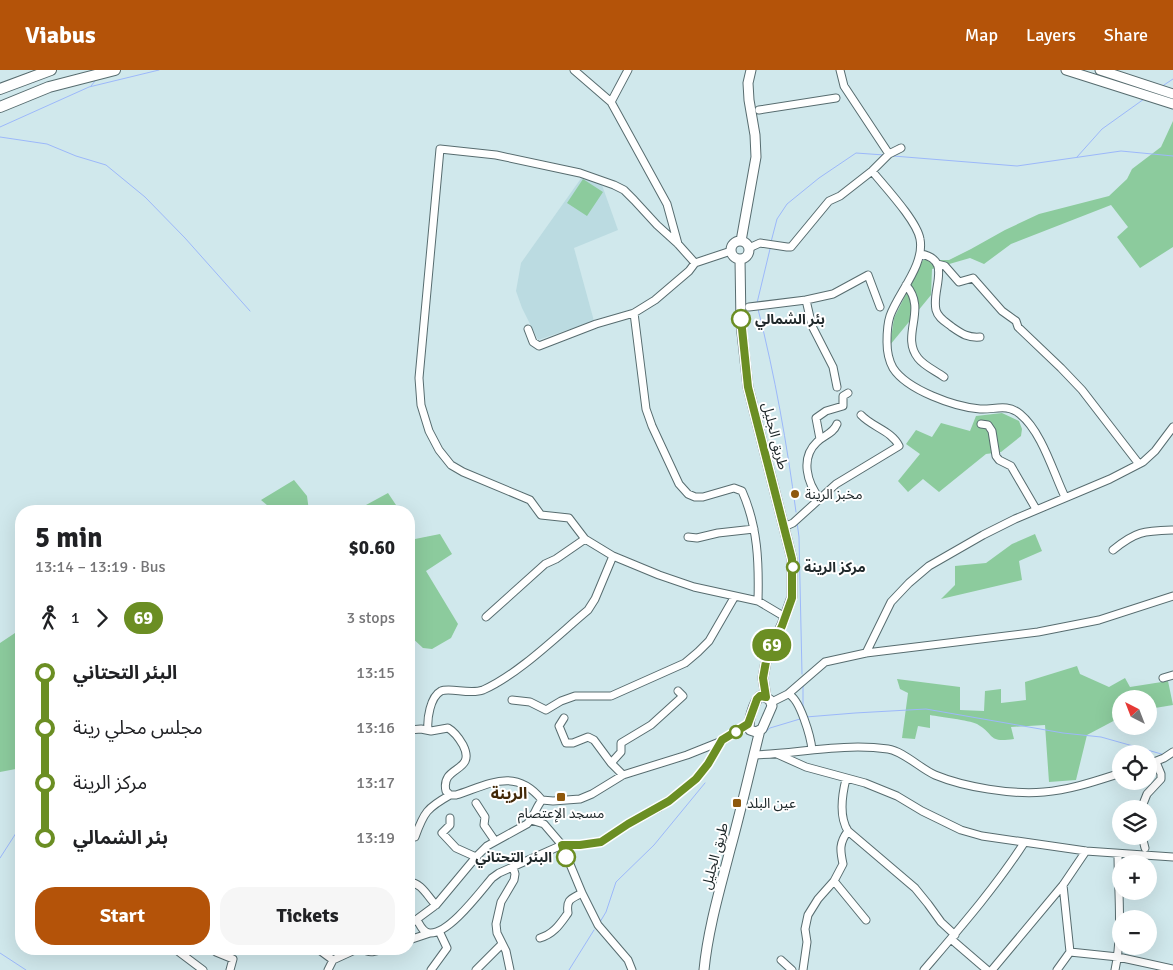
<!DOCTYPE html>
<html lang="en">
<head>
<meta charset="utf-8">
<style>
	body { margin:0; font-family:Signika,"Noto Sans Arabic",sans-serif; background:#f6f6f6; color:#202124; height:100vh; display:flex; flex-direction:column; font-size:19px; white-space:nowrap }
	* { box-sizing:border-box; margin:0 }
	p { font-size:16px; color:#757577 }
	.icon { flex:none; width:28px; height:28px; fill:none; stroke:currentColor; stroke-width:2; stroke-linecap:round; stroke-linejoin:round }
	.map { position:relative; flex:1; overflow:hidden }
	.details { position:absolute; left:15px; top:435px; width:400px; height:450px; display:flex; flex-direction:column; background:#fff; border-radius:20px; box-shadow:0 5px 20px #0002 }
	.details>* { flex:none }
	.badge { padding:0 10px; border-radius:16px; font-size:18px; line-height:32px }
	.needle { width:32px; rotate:318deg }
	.tools { position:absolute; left:1112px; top:620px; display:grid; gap:10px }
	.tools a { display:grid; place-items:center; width:45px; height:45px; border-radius:50%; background:#fff; box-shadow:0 5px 20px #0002; font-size:25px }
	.map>.badge { position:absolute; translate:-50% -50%; box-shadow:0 0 0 2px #fff }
	.legs { display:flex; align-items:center; gap:8px; height:55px; padding:0 20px; font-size:16px }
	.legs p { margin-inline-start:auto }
	.summary { display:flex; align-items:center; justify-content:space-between; height:85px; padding:0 20px }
	h1 { font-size:28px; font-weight:700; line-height:38px }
	.button { display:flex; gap:10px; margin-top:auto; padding:10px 20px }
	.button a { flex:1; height:58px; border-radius:20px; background:#b45309; color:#fff; font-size:20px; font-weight:700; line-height:58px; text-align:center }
	.button a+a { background:#f6f6f6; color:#202124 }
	ul { padding:0 20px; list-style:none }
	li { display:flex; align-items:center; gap:18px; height:55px; font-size:19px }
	li i { display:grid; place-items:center; width:8px; height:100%; margin:0 6px; background:currentColor }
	li i::after { content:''; width:12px; height:12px; margin:-6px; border:4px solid; border-radius:50%; background:#fff }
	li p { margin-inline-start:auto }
	li:first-child i { background:linear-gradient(#0000 50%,currentColor 0) }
	li:last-child i { background:linear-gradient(currentColor 50%,#0000 0) }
	header { display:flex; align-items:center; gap:30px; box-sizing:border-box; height:70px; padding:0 25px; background:#b45309; color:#fff }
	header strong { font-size:24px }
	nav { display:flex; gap:28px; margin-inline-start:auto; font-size:18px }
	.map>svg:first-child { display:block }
</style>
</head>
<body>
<header>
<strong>Viabus</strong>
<nav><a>Map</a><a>Layers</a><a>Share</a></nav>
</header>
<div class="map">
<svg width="1173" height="900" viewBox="0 0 1173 900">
	<rect width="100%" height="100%" fill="#d0e8ec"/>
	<!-- built -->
	<path fill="#bbdbe1" d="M582,107l20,8 16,45 -44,18 20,73 -56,19 -16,-32 -6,-17 5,-28z"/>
	<!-- green -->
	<path fill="#8ccb9d" d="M1173,51v126l-33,21 -23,-31 11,-10 -17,-22 -100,39 -27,20 -14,-6 -38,11 -1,26 -41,50 4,-27 29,-58h26l22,-11 34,-19 34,-16 70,-18 18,-17 5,-10 29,-22z
		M583,109l20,13 -16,24 -20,-13z
		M1002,343l17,8 3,8 -1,7 -20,16 -15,2 -47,38 -16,-13 -15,13 -10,-11 22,-27 -14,-10 10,-14 16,7 9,-14 29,8 6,-15z
		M294,410l13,16 2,15h-35l-13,-11z
		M388,423l8,12 1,6h-42z
		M440,464l12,20 -26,17 32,53 -7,14 -19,11 -9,-1 -14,-13v-92l6,-4z
		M1035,464l7,17 -23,10 3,19 -81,19 14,-14v-19l31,-3 26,-19z
		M21,559v139l-21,4v-129z
		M1077,596l3,8 29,13 16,-9 5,9 38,-6 5,24 -24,4v-10h-28v18l-34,18 -11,45 -27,2 -4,-57 -34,2 3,12c-27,4 -18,-4 -37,-15 -9,-4 -36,-7 -47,-9v13l-12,-2 -3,13 -13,-1 6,-45 -8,-4 -3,-10 63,8v23l24,1 1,-20 16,-2v14l25,-3 -1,-18z"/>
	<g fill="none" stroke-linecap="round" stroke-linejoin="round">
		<!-- stream -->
		<path stroke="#9cb8fa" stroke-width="1" d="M91,16l4,-5
			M1161,17l12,-8
			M0,57l89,-40 70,-17
			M0,67l47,7 29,12 30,9 39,32 40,41 65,73
			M893,86l124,10 104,-15 52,5
			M1077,87l25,-28 42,-30
			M771,172l6,-23 10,-15 32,-26 37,-25 28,2
			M757,233l13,-54
			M758,239c17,67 29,135 38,203
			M278,441l9,-5
			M797,452l2,15 3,137
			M803,615v24
			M806,647l49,-4 71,-4 137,24 38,4 64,18
			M763,664l7,-6 30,-9
			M0,788l18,-28 3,-8
			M600,852l6,-10 10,-30 38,-37 51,-62
			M0,883l26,17
			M569,900l25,-40"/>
		<defs>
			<path id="minor" d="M574,0l37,32 56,102 11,40
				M840,0l4,16 45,68
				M611,32l17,-32
				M759,40l77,-12
				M872,101c13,16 45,50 48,68 5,26 -22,54 -30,77 -3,9 -3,17 -3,26 0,10 1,17 6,26 14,22 62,39 87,41 14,1 27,-6 40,5 22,18 33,58 45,83
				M749,178l11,-5 27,4h4l38,-46 11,-5 32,-25 17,-17 12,-6
				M921,184c32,6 10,35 15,56 2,8 10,12 16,17 10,7 16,11 28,10
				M937,194l8,2 14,16 14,-4 29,33 14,10 2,6 43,41 21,22 57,74
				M906,215c22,25 -6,50 12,73 6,8 18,13 26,19
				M806,230l6,26 21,41 4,20
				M749,237l57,-7 27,-6 35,-19 12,32
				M634,243l12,96 6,17 27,58 9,10 7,3h8l31,-9 8,3c16,36 17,72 16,110
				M528,259l5,13 6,4 57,-22 38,-11 21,-13 34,-29 6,-8 36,-12
				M981,354l7,1 4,6 4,25 3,4 12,6 25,43
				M820,369l-4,-21 10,-7 17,-5v-10l5,-3
				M820,429c-13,-16 -20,-41 -3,-57 7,-7 16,-8 20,-18
				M784,457l9,-4 43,-39 63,-38c-7,-15 -27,-19 -38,-31
				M688,467l9,1 21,-5 36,-4
				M585,469l-16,-21 -28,-3 -11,-15 -67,-28 -12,-7 -12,-15 -10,-19 -8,-26 -2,-27 21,-229 56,6 84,18 34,12 10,5 10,10 23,25 21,19 17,19
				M1113,480c23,-19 31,-19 60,-20
				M486,547l59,-53 11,-5 29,-20 28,17
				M866,583l25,-51 18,-19 20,-17 54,-31 32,-16 95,-40 33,-17 12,-11 18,-24
				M1163,608l10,-3
				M788,624c12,4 23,44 24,56
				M512,630l18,2 16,8 15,-9 14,-5h36l74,-33 13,-11 11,-11 26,-45
				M772,632l16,-8 37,-32 41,-9 172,-21 61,-12 74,-24
				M564,648l-5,8 7,17h7l15,-6 6,3 17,23 12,12
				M409,660l12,-1 10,2 17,-3c7,4 11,10 15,17 14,28 -23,20 -17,46l4,4h6c34,-11 59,-28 86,5 -6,7 -8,17 -15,24l-40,22 -11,11 -40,48 -27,20
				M428,660c-1,-11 2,-33 13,-39 9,-4 29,4 42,-1 36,-16 75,-55 105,-80l7,-11 18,-43 46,19 35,12 64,14 27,16
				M777,684l29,13 59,16 32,13 25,15 39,19 21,6 104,15 87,6
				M755,685c45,-2 89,-12 133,-6 15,2 33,20 47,26 29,12 77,20 109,17 26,-2 52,-11 77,-19
				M611,693l10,-11v-9l30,-18 32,-29 -5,-5
				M1149,694l15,-6 9,-6
				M846,709c-4,16 -7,38 2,52l67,57 13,16 13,18 14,13
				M542,730l11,1 27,-2 12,-5 31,-19 64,-20 35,-14
				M476,733l9,14 -1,8 11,16
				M1141,739l6,-15 14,-15v-5l-5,-12
				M450,748v7l-8,8 14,15 20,9
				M531,750l13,4 18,21 20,48 16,32 30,35 4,10
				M1142,766l3,12
				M415,767c9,-25 12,-29 35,-42
				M834,811l32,39
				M409,812c13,1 18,14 27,23
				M417,850c3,5 6,13 13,13 19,1 50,-41 62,-55l7,-5 63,-28h18l21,-3 27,-18 32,-17 36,-28 12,-15 14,-23 26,-17
				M540,868c14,-4 20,-14 28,-25 -2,-14 3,-14 14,-20
				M951,869l36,31
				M409,870l21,-7
				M175,879l28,21
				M318,879l15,11 24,-11
				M364,879c5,5 13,2 19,0
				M216,882l17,7 -3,11
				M1070,882l48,5 55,12
				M781,890l11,10
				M328,900l5,-10
				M431,900l16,-22 -8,-17
				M476,900l26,-26
				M510,900l-4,-19 -9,-18 -1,-9 5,-22 13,-22 1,-6 -2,-7
				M803,900l4,-28 -2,-13 3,-14 10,-16 16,-18 9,-17c-3,-14 -4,-21 5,-33
				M924,900c35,-41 71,-82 100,-127
				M992,900l71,-85 23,-34
				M1057,900l13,-18 -7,-67
				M1115,900c8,-37 3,-78 3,-116"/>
			<path id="major" d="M1066,0l107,34
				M1100,0l73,24
				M741,171l15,-84 -1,-22 -6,-35 -1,-17 3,-13
				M731 180a9 9 0 1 1 18 0a9 9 0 1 1-18 0Z
				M740,189l1,65 7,63 44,172v38l-10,28 -15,31 -4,22 3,19
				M760,626h3l7,4 2,6 -10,23 -6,3 -6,-2c-3,-7 4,-28 10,-34z
				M704,900c4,-41 16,-81 26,-120 11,-40 20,-80 30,-120"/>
			<path id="highway" d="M0,19l51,-19
				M0,37l49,-20 66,-17"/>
		</defs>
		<!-- minor casing -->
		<use href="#minor" stroke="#576c6f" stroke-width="9"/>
		<!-- major casing -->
		<use href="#major" stroke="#576c6f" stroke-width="11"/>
		<!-- highway casing -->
		<use href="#highway" stroke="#576c6f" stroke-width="12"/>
		<!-- minor -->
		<use href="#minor" stroke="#fff" stroke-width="7"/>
		<!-- major -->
		<use href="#major" stroke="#fff" stroke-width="9"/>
		<!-- highway -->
		<use href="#highway" stroke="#fff" stroke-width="10"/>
	</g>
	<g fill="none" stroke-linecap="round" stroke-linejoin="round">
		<defs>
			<path id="line-1" d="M566,787l-4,-12h18l21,-3 27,-18 41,-23 27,-22 12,-15 14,-24 26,-16 9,-25 3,-3 6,1 -3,-19 4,-22 15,-30 10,-28v-39l-44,-172 -7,-68"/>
		</defs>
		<!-- line-1 casing -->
		<use href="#line-1" stroke="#fff" stroke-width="11"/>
		<!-- line-1 -->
		<use href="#line-1" stroke="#6b8e23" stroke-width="8"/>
	</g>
	<!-- markers -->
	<g fill="#fff" stroke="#6b8e23" stroke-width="2.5">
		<circle cx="741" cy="249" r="9"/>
		<circle cx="793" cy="497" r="6"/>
		<circle cx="736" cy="662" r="6"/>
		<circle cx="566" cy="787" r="9"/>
	</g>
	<g fill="#8e580c" stroke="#fff" stroke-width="2">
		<circle cx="795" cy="424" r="5"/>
		<rect x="556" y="722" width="10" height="10" rx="2.5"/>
		<rect x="732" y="728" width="10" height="10" rx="2.5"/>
	</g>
	<g text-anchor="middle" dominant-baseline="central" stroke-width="4" stroke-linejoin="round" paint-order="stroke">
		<!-- stop labels -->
		<g font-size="14" font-weight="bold" fill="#20292b" stroke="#fff" text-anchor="start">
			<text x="755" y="249">بئر الشمالي</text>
			<text x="804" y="497">مركز الرينة</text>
			<text x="552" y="787" text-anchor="end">البئر التحتاني</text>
		</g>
		<!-- street labels -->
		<g font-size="14" fill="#20292b" stroke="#fff">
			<text transform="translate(775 366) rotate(76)">طريق الجليل</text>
			<text transform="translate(715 786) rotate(-75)">طريق الجليل</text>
		</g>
		<!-- poi labels -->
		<g font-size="14" fill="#20292b" stroke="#fff" text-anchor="start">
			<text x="805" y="424">مخبز الرينة</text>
			<text x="747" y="733">عين البلد</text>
			<text x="561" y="743" text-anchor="middle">مسجد الإعتصام</text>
		</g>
		<!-- quarter labels -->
		<g font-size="16" font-weight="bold" fill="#422807" stroke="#fff">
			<text x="509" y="724">الرينة</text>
		</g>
	</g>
</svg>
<div class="tools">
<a><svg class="needle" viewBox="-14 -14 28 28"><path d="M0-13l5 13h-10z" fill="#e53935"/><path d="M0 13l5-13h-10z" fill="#757577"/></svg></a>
<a><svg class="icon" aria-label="locate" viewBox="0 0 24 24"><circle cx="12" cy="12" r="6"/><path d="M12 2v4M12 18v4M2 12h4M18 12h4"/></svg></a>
<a><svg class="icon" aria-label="layers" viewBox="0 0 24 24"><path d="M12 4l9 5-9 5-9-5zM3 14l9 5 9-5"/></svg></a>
<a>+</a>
<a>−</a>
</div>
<b class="badge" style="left:772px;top:575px;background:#6b8e23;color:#fff">69</b>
<section class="details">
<div class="summary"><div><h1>5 min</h1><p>13:14 – 13:19 · Bus</p></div><b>$0.60</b></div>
<div class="legs"><svg class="icon" aria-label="walk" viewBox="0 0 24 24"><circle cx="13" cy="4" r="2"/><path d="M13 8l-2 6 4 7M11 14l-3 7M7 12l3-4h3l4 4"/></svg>1<svg class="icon" aria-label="forward" viewBox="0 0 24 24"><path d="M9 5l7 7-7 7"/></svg><b class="badge" style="background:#6b8e23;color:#fff">69</b><p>3 stops</p></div>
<ul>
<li><i style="color:#6b8e23"></i><b>البئر التحتاني</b><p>13:15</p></li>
<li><i style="color:#6b8e23"></i><span>مجلس محلي رينة</span><p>13:16</p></li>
<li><i style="color:#6b8e23"></i><span>مركز الرينة</span><p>13:17</p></li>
<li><i style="color:#6b8e23"></i><b>بئر الشمالي</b><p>13:19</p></li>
</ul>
<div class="button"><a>Start</a><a>Tickets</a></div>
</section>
</div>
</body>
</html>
